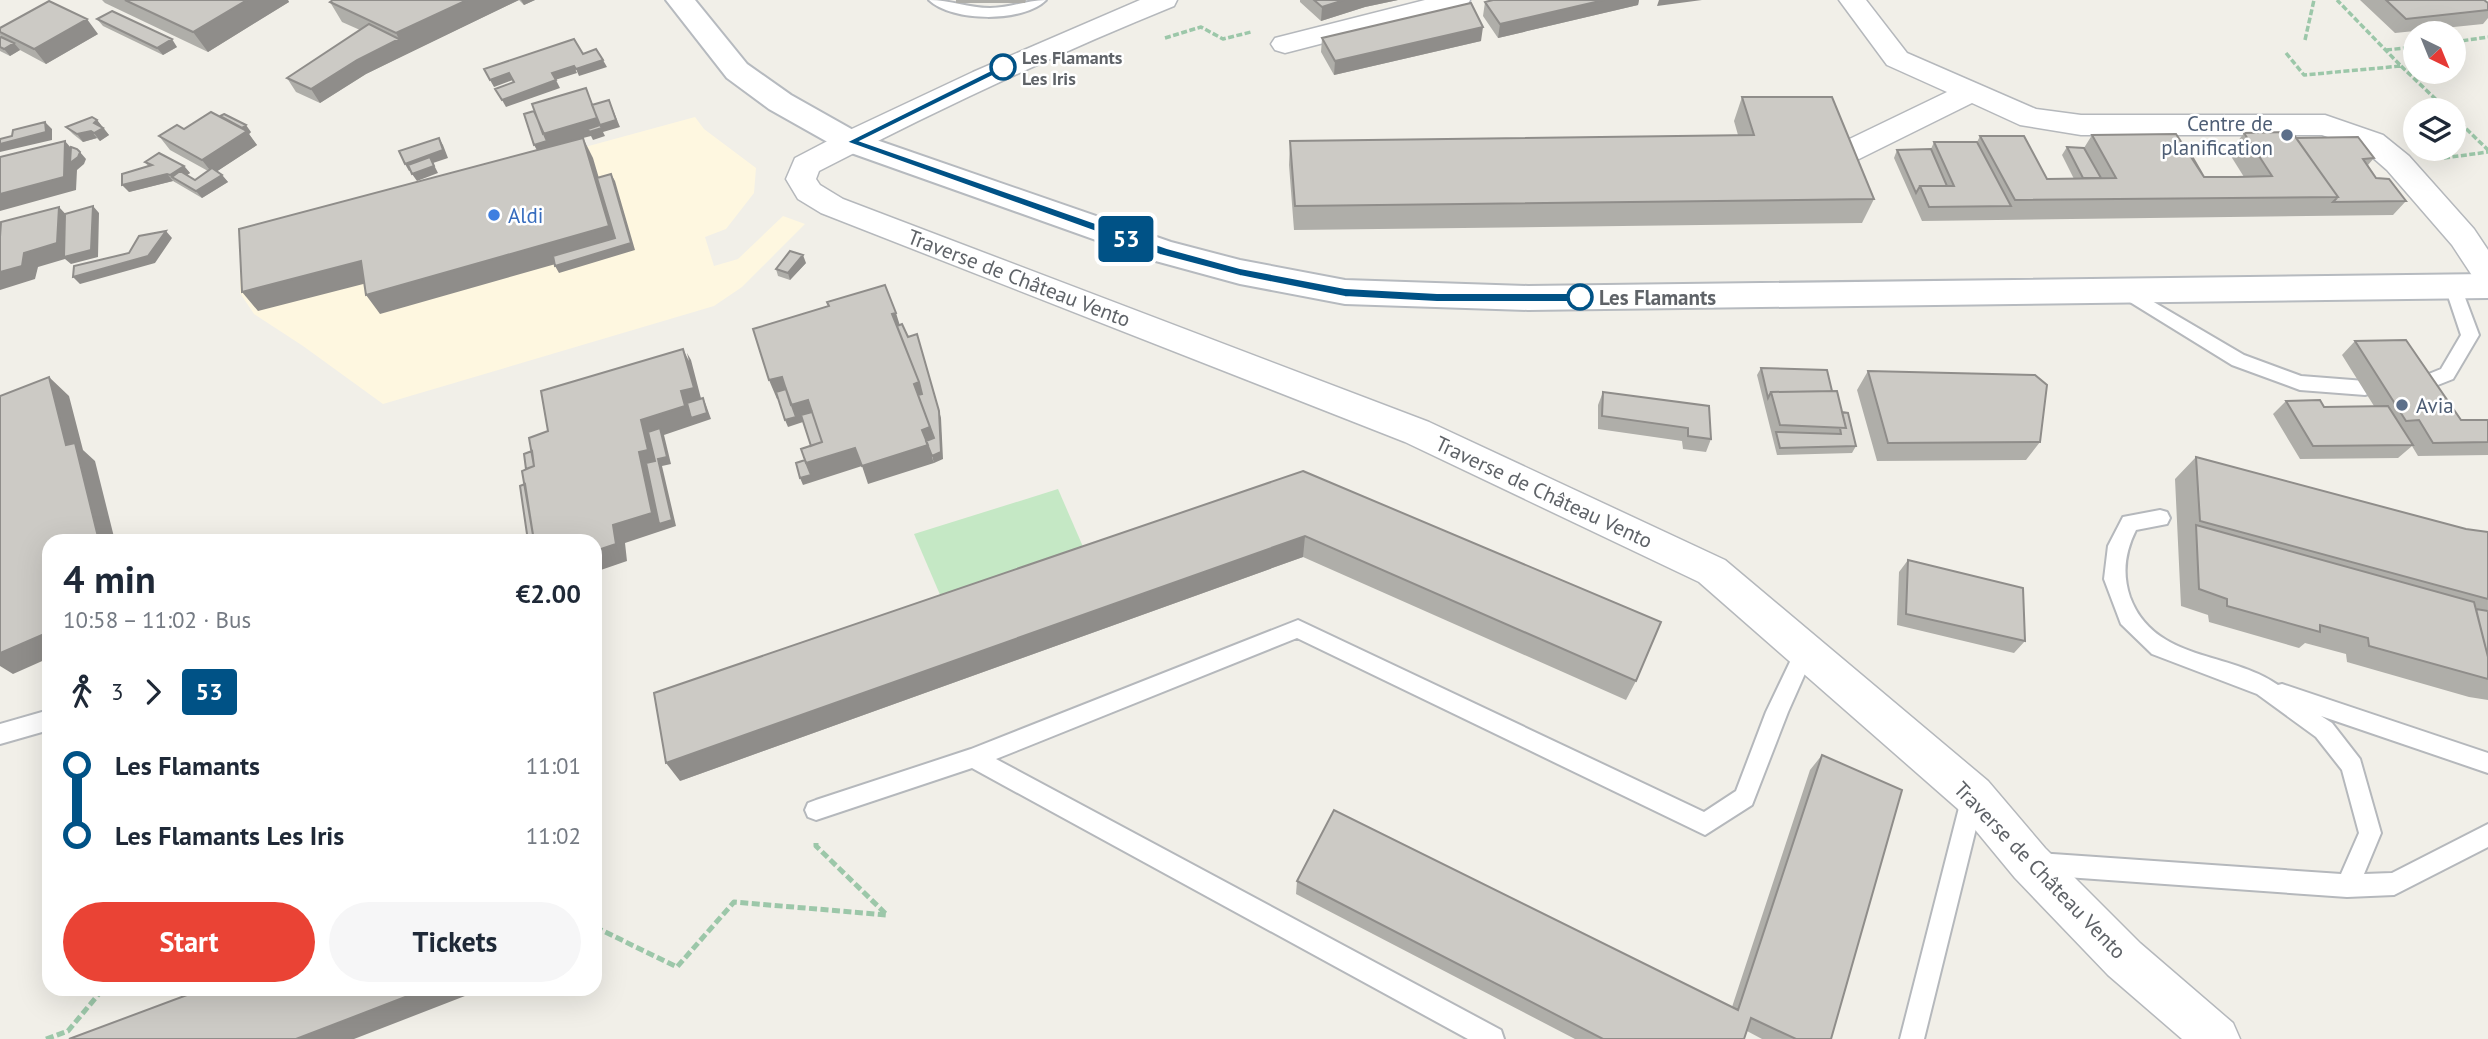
<!DOCTYPE html>
<html lang="en">
<head>
<meta charset="utf-8">
<style>
	body { margin:0; font-family:"PT Sans",sans-serif; background:#f6f6f7; color:#1f2937; height:100vh; display:flex; flex-direction:column; font-size:26px; white-space:nowrap }
	* { box-sizing:border-box; margin:0 }
	p { font-size:23px; color:#747a83 }
	.icon { flex:none; width:38px; height:38px; fill:none; stroke:currentColor; stroke-width:2; stroke-linecap:round; stroke-linejoin:round }
	.map { position:relative; flex:1; overflow:hidden }
	.side { position:absolute; left:42px; top:534px; width:560px; height:462px; display:flex; flex-direction:column; background:#fff; border-radius:21px; box-shadow:0 7px 28px #0002 }
	.side>* { flex:none }
	.badge { padding:0 14px; border-radius:5px; font-size:24px; line-height:46px }
	.needle { width:46px; rotate:137deg }
	.buttons { position:absolute; left:2403px; top:21px; display:grid; gap:14px }
	.buttons a { display:grid; place-items:center; width:63px; height:63px; border-radius:50%; background:#fff; box-shadow:0 7px 28px #0002; font-size:35px }
	.map>.badge { position:absolute; translate:-50% -50%; box-shadow:0 0 0 4px #fff }
	.legs { display:flex; align-items:center; gap:10px; height:77px; padding:0 21px; font-size:23px }
	.legs p { margin-inline-start:auto }
	.head { display:flex; align-items:center; justify-content:space-between; height:119px; padding:0 21px }
	h1 { font-size:38px; font-weight:600; line-height:52px }
	.button { display:flex; gap:14px; margin-top:auto; padding:14px 21px }
	.button a { flex:1; height:80px; border-radius:42px; background:#ea4335; color:#fff; font-size:28px; font-weight:600; line-height:80px; text-align:center }
	.button a+a { background:#f6f6f7; color:#1f2937 }
	ul { padding:0 21px; list-style:none }
	li { display:flex; align-items:center; gap:24px; height:70px; font-size:26px }
	li i { display:grid; place-items:center; width:10px; height:100%; margin:0 9px; background:currentColor }
	li i::after { content:''; width:18px; height:18px; margin:-9px; border:5px solid; border-radius:50%; background:#fff }
	li p { margin-inline-start:auto }
	li:first-child i { background:linear-gradient(#0000 50%,currentColor 0) }
	li:last-child i { background:linear-gradient(currentColor 50%,#0000 0) }
	.map>svg:first-child { display:block }
</style>
</head>
<body>
<div class="map">
<svg width="2488" height="1039" viewBox="0 0 2488 1039">
	<rect width="100%" height="100%" fill="#f1efe8"/>
	<!-- commercial -->
	<path fill="#fef7e0" d="M695,117l9,12 52,39 -2,25 -28,36 -21,8 9,29 24,-7 45,-43 22,8 -63,63 -28,19 -331,98 -80,-58 -49,-32 -14,-21v-52z"/>
	<!-- green -->
	<path fill="#c5e8c5" d="M1058,489l26,60 -143,48 -27,-63z"/>
	<g fill="none" stroke-linecap="round" stroke-linejoin="round">
		<defs>
			<path id="lane" d="M929,0c21,0 40,8 61,8 20,0 37,-8 56,-8 -23,23 -94,22 -117,0z
				M2453,281l8,6 18,48 -26,44 -38,15 -6,-2 -3,-5 3,-5 32,-13 20,-34 -16,-48z
				M2123,284l121,71 57,21 64,5 6,2 3,5 -3,5 -6,2 -65,-5 -68,-25 -115,-71 -2,-4 2,-4z
				M2160,510l7,2 3,6 -3,6 -31,6c-11,22 -14,43 -6,67 24,65 100,54 148,88l4,-1 206,69v20l-167,-57 11,7 28,36 21,74 -17,41 28,-1 96,-49v23l-94,48 -47,2 -309,-22 -8,-3 -3,-8 3,-8 8,-3 303,21 18,-41 -17,-63 -26,-33 -59,-43 -105,-40 -31,-30 -17,-45 4,-33 15,-29z
				M1298,620l406,192 32,-21 30,-79 32,-67 7,-3 7,3 3,6 -27,61 -36,93 -47,30 -408,-197 -301,121 505,271 3,9h-36l-496,-271 -156,52 -8,-3 -3,-7 3,-7 8,-3 155,-51z
				M49,710v20l-49,14v-20z
				M1973,786l8,3 3,7 -60,243h-24l62,-243 3,-7z"/>
			<path id="street" d="M1140,0h37l-3,6c-121,49 -239,105 -355,165l-3,8 4,6 23,14 586,223 296,138 263,221 57,67 95,95 93,80 7,16h-58l-74,-64 -93,-97 -57,-69 -259,-227 -294,-140 -584,-229 -23,-14 -12,-20 9,-21 44,-23 134,-63z
				M1425,0h45l-3,6 -182,47 -10,-3 -4,-6 4,-6z
				M1839,0h27l41,53 129,56 45,6h244l58,20 26,21 65,73 14,21v37l-11,-4 -25,-38 -65,-75 -24,-21 -41,-14h-241l-61,-10 -48,-22 -113,56 -11,3 -11,-3 -4,-7 4,-7 110,-53 -60,-27z"/>
			<path id="secondary" d="M666,0h29l52,64 44,31 71,40 309,107 69,18 105,20 183,6 960,-12v24l-960,12 -183,-6 -105,-20 -88,-24 -312,-111 -71,-40 -42,-31z"/>
		</defs>
		<!-- lane casing -->
		<use href="#lane" stroke="#b5b8bc" stroke-width="4"/>
		<!-- street casing -->
		<use href="#street" stroke="#b5b8bc" stroke-width="3"/>
		<!-- secondary casing -->
		<use href="#secondary" stroke="#b6babf" stroke-width="4"/>
		<!-- path-far1 -->
		<path stroke="#9cc7a9" stroke-width="3.5" stroke-dasharray="6 2.5" stroke-linecap="butt" d="M1165,38l36,-11 22,12 28,-7
			M2305,40l9,-40
			M2454,42l34,-5
			M2386,50l29,-3
			M2286,53l18,22 97,-9 -64,-66
			M2401,66l46,44
			M2454,117l34,33
			M2444,158l44,-6"/>
		<!-- path -->
		<path stroke="#9cc7a9" stroke-width="5" stroke-dasharray="8 3.5" stroke-linecap="butt" d="M595,927l82,40 57,-65 153,13 -71,-69v-3
			M46,1039l22,-8 35,-42"/>
		<!-- lane -->
		<use href="#lane" fill="#fff" fill-rule="evenodd"/>
		<!-- street -->
		<use href="#street" fill="#fff" fill-rule="evenodd"/>
		<!-- secondary -->
		<use href="#secondary" fill="#fff" fill-rule="evenodd"/>
	</g>
	<!-- wall -->
	<path fill="#afaea9" d="M102,0h186l1,2 -81,50 -103,-49z
		M333,0h202l-11,5 -5,-5 -111,53 -42,21 -46,29 -24,-11 -9,-14 73,-48 -18,-8 -12,-20z
		M956,0h70l-1,3h-69z
		M1300,0h98l-33,7 -44,14 -21,-19z
		M1493,0h146l-1,5 -140,33 -15,-22 2,-14z
		M2360,0h124l4,3v15l-5,6 -88,9z
		M97,19l80,28 -14,8 -60,-29z
		M0,28l98,6 -52,30 -26,-14 -10,6 -10,-5v-13l1,-1 -1,-2z
		M1322,38l159,3 -147,34 -13,-23z
		M1742,97l132,102 -12,24 -568,7 -5,-65 1,-24 448,-6 -4,-14z
		M97,120l12,15 -9,6 -3,-3 -14,4 -10,-8 -7,-7z
		M184,129l67,3 -2,2 8,11 -40,26 5,4 6,7 -26,16 -29,-17 -44,11 19,-26 -3,-4 39,4 6,7 -3,2 8,5 13,-9 -38,-21 -11,-14z
		M2244,133l52,5 78,20 -6,7 8,13 30,23 -13,14 -471,6 -28,-63 3,-8 34,-1 3,-7h43l3,-6 67,43h27l-12,-24 5,-8 17,1 8,-13 112,42h40l-15,-24z
		M806,263l-16,17 -12,-4 -2,-7z
		M2355,341l106,79h27v35l-70,1 -6,-10 -14,12 -98,1 -27,-45 13,-13 38,6 50,-1 -32,-51z
		M1761,368l71,23 24,55 -4,7 -75,2 -20,-80z
		M1868,371l172,71 -14,18 -149,1 -20,-71z
		M1603,392l108,47 -5,13 -23,-3 -1,-8 -84,-12v-24z
		M2196,457l270,72 22,3v168l-19,-3 -122,-35 -1,-8 -41,-11 -6,5 -90,-26 -1,-7 -27,-9 -6,-127z
		M1303,471l333,210 -10,19 -323,-143 -623,224z
		M1908,560l117,81 -11,12 -117,-28 2,-53z
		M1822,755l9,284h-69l-15,-8 -3,8h-169l-279,-145 1,-13 435,126 78,-237z"/>
	<!-- shaded-wall -->
	<path fill="#8f8d8a" d="M246,0h42l1,2 -81,50 -15,-20z
		M467,0h52l-153,74 -46,29 -9,-14 46,-29 42,-21 -3,-6z
		M521,0h14l-11,5z
		M1344,0h54l-33,7 -44,14 1,-14z
		M1604,0h35l-1,5 -140,33 2,-14z
		M1659,0h43l-45,6z
		M87,19l11,15 -52,30 -12,-15z
		M1483,27l-2,14 -147,34 1,-14z
		M172,39l5,8 -14,8 -6,-7z
		M14,43l6,7 -10,6 -6,-7z
		M603,60l4,7 -28,9 -3,-7z
		M574,66l3,7 -22,7 -3,-7z
		M509,73l4,7 -19,7 -4,-7z
		M556,80l4,8 -54,19 -4,-7z
		M586,88l15,37 8,-25 11,27 -17,5 2,4 -12,4 -2,-4 -8,2 10,20 26,88 -239,68 -14,-19 172,-143 -4,-7z
		M97,120l12,15 -9,6 -6,-8v-10z
		M45,122l7,7v11l-52,12v-8z
		M246,125l5,7 -2,2 8,11 -44,29 -11,-14z
		M91,131l6,7 -14,4 -6,-8z
		M439,138l4,7 5,13 -15,5 5,10 -21,8 -5,-7 20,-11 -23,8 -4,-7z
		M65,141l12,14 3,-3 6,7 -2,5 -7,6 -1,20 -76,21v-24z
		M184,166l6,7 -12,8 -6,-4 4,6 -6,-8z
		M167,174l6,7 -44,11 -7,-7z
		M611,174l4,7 20,69 -76,23 -4,-7 76,-23z
		M222,175l6,7 -26,16 -6,-7z
		M93,206l6,7 -1,44 -27,7 -6,-5 -27,8 -3,12 -35,11v-18l24,-19 35,-46 13,14z
		M166,231l6,7 -17,25 -75,21 -7,-7 75,-21z
		M803,255l3,8 -16,17 -2,-7z
		M361,261l14,20 -117,30 -16,-19z
		M896,313l6,19 -3,1 -7,-19z
		M683,349l6,12 -2,-8 4,7 12,46v-8l3,7 5,14 -47,16 7,29 -9,2 14,60 -51,17 2,18 -32,11v-21l18,-26 26,-73 2,-32 40,-29z
		M49,377l20,19 14,54 12,11 20,80h-16l-33,-96z
		M782,377l26,23 47,48 67,-18 8,-3 6,18 -7,3 5,15 -66,21 -6,-18 -59,19 -3,-7 6,-15h2l7,-45 -27,9 -3,-7 6,-15 -2,-9 -12,3 -8,-19z
		M919,382l5,18 -4,2 -6,-18z
		M939,411l2,7 2,41 -9,4 -2,-7z
		M1305,536l-2,21 -623,224 -14,-18z
		M49,632v26l-36,16 -13,-8v-13z
		M426,989h57l-129,50h-58z"/>
	<!-- building -->
	<path fill="#cccac5" stroke="#8f8d8a" stroke-width="2" d="M125,0h122l-54,32z
		M333,0h134l-71,33 -66,-31z
		M1314,0h30l-22,7z
		M1493,0h111l-104,24 -15,-22z
		M2386,0h98l4,3v7l-82,9z
		M49,1l38,18 -53,30 -34,-17v-4z
		M1471,3l12,24 -148,34 -13,-23z
		M112,11l60,28 -15,9 -60,-29z
		M369,24l30,15 -42,21 -46,29 -24,-11z
		M1,37l13,6 -10,6 -4,-2v-9z
		M574,39l9,15 13,-5 7,11 -27,9 -2,-3 -22,7 4,7 -54,20 -7,-11 19,-7 -5,-9 -19,7 -6,-11z
		M586,88l11,30 -54,16 -11,-30z
		M1742,97h90l42,102 -579,7 -5,-65 464,-6z
		M609,100l7,20 -16,5 -8,-20z
		M534,111l13,30 -13,4 -10,-31z
		M211,112l36,19 -45,29 -43,-24 18,-11 7,4z
		M224,114l22,11 -4,3 -22,-12z
		M92,117l5,3 -3,3 9,5 -9,5 -3,-2 -14,3 -11,-7z
		M45,122l1,10 -46,12v-5l12,-3 1,-6z
		M600,125l2,3 -13,4 -1,-3z
		M2292,132l46,65 -323,3 -35,-64h44l23,43 69,-1 -24,-43 84,-1 28,43h33l35,-1 -28,-43z
		M2358,137l16,21 -11,1 13,19 13,1 17,22 -73,1 5,-5 -42,-59z
		M439,138l4,12 -38,14 -6,-13z
		M583,138l26,88 -243,69 -5,-34 -119,31 -3,-63z
		M65,141l-1,36 -64,17v-37z
		M1934,142h43l34,64 -82,1 -9,-21h34z
		M2184,146h2l18,31z
		M71,147l6,2 3,3 -2,5 -8,6z
		M2067,147l17,1 17,30h-18z
		M1931,149l16,37h-27l-4,7 -19,-43z
		M159,153l25,13 -14,9 -3,-1 -45,11v-11l30,-9 -7,-3z
		M430,157l4,9 -22,8 -4,-9z
		M212,168l10,7 -26,16 -24,-14 8,-6 15,9z
		M611,174l20,69 -76,23 -2,-10 62,-18 -18,-60z
		M93,206l-2,44 -27,7 1,-43z
		M59,207l-2,36 -33,10 -2,13 -22,6v-35l1,-15z
		M166,231l-18,25 -75,21 1,-11 55,-13 10,-17z
		M790,251l13,4 -15,18 -12,-4z
		M885,285l11,28 -4,1 27,68 -5,2 16,43 -8,3 6,15 -66,21 -7,-18 -49,15 -5,-14 21,-7 -14,-42 -17,5 -9,-28 -13,3 -16,-51 76,-23 -2,-4z
		M902,324l6,13 9,-3 22,77 2,41 -9,4 -6,-15 8,-3 -16,-43 4,-1 -3,-12 -22,-56z
		M2406,340l55,80h27v22l-55,1 -14,-23 -13,1 -51,-80z
		M683,349l11,39 -13,3 4,15 -44,14 7,30 -9,2 13,61 -39,12 3,19 -21,7v-10h-61l-12,-70 12,-5 -5,-28 19,-7 -7,-40z
		M1761,368l66,2 5,21 -61,1 -3,6z
		M1868,371l167,4 12,10 -7,57 -152,1z
		M49,377l17,68 9,-2 24,98h-50v91l-49,21v-257z
		M786,389l10,28 -11,3 -9,-28z
		M1837,391l9,37 -66,-3 -9,-33z
		M1603,392l106,14 2,33 -23,-3v-8l-86,-12z
		M703,398l4,15 -16,5 -4,-15z
		M2320,400l4,7 64,-1 25,39 -100,1 -27,-45z
		M812,412l10,30 -11,4 -10,-31z
		M1842,412l6,1 8,33 -76,2 -4,-16 65,2 -1,-6h6z
		M660,428l7,29 -9,2 14,61 -13,4 -13,-61 9,-2 -7,-29z
		M532,451l2,15 -8,3 -2,-15z
		M2196,457l270,72 22,3v67l-288,-78z
		M805,460l6,15 -11,3 -4,-15z
		M1303,471l358,151 -25,59 -331,-145 -639,227 -12,-70z
		M525,484l9,57h-6l-8,-55z
		M2196,525l278,77 14,55v22l-119,-33 -1,-8 -48,-13v7l-93,-26v-7l-28,-10z
		M1908,560l115,28 2,53 -119,-27z
		M2476,609l12,2v46z
		M1822,755l80,35 -71,249h-35l-45,-21 -7,21h-141l-306,-158 37,-71 404,200z
		M203,989h223l-130,50h-227z"/>
	<!-- line-1 -->
	<path fill="#005286" stroke="#fff" stroke-width="2" d="M1003,64l5,3 -1,2 -146,72 306,107 73,20 105,20 92,5h143l6,4 -6,5h-143l-92,-5 -105,-21 -80,-21 -314,-113z"/>
	<!-- markers -->
	<g fill="#fff" stroke="#005286" stroke-width="3.5">
		<circle cx="1003" cy="67" r="12"/>
		<circle cx="1580" cy="297" r="12"/>
	</g>
	<g fill="#5c6f8a" stroke="#fff" stroke-width="2.5">
		<circle cx="2287" cy="135" r="7"/>
		<circle cx="2402" cy="405" r="7"/>
	</g>
	<circle fill="#3f7fe0" stroke="#fff" stroke-width="2.5" cx="494" cy="215" r="7"/>
	<g text-anchor="middle" dominant-baseline="central" stroke-width="5" stroke-linejoin="round" paint-order="stroke">
		<!-- far-stop labels -->
		<g font-size="18" font-weight="bold" fill="#5f6368" stroke="#fff" text-anchor="start">
			<text x="1022" y="57">Les Flamants<tspan x="1022" dy="21">Les Iris</tspan></text>
		</g>
		<!-- service labels -->
		<g font-size="21" fill="#4e5e75" stroke="#fff" text-anchor="end">
			<text x="2273" y="123">Centre de<tspan x="2273" dy="24">planification</tspan></text>
			<text x="2416" y="405" text-anchor="start">Avia</text>
		</g>
		<!-- shop labels -->
		<g font-size="21" fill="#366cbe" stroke="#fff" text-anchor="start">
			<text x="508" y="215">Aldi</text>
		</g>
		<!-- street labels -->
		<g font-size="21" fill="#5f6368" stroke="#fff">
			<text transform="translate(1019 278) rotate(21)">Traverse de Château Vento</text>
			<text transform="translate(1544 492) rotate(25)">Traverse de Château Vento</text>
			<text transform="translate(2040 870) rotate(46)">Traverse de Château Vento</text>
		</g>
		<!-- stop labels -->
		<g font-size="21" font-weight="bold" fill="#5f6368" stroke="#fff" text-anchor="start">
			<text x="1599" y="297">Les Flamants</text>
		</g>
	</g>
</svg>
<div class="buttons">
<a><svg class="needle" viewBox="-14 -14 28 28"><path d="M0-13l5 13h-10z" fill="#e53935"/><path d="M0 13l5-13h-10z" fill="#747a83"/></svg></a>
<a><svg class="icon" aria-label="layers" viewBox="0 0 24 24"><path d="M12 4l9 5-9 5-9-5zM3 14l9 5 9-5"/></svg></a>
</div>
<b class="badge" style="left:1126px;top:239px;background:#005286;color:#fff">53</b>
<section class="side">
<div class="head"><div><h1>4 min</h1><p>10:58 – 11:02 · Bus</p></div><b>€2.00</b></div>
<div class="legs"><svg class="icon" aria-label="walk" viewBox="0 0 24 24"><circle cx="13" cy="4" r="2"/><path d="M13 8l-2 6 4 7M11 14l-3 7M7 12l3-4h3l4 4"/></svg>3<svg class="icon" aria-label="forward" viewBox="0 0 24 24"><path d="M9 5l7 7-7 7"/></svg><b class="badge" style="background:#005286;color:#fff">53</b></div>
<ul>
<li><i style="color:#005286"></i><b>Les Flamants</b><p>11:01</p></li>
<li><i style="color:#005286"></i><b>Les Flamants Les Iris</b><p>11:02</p></li>
</ul>
<div class="button"><a>Start</a><a>Tickets</a></div>
</section>
</div>
</body>
</html>
